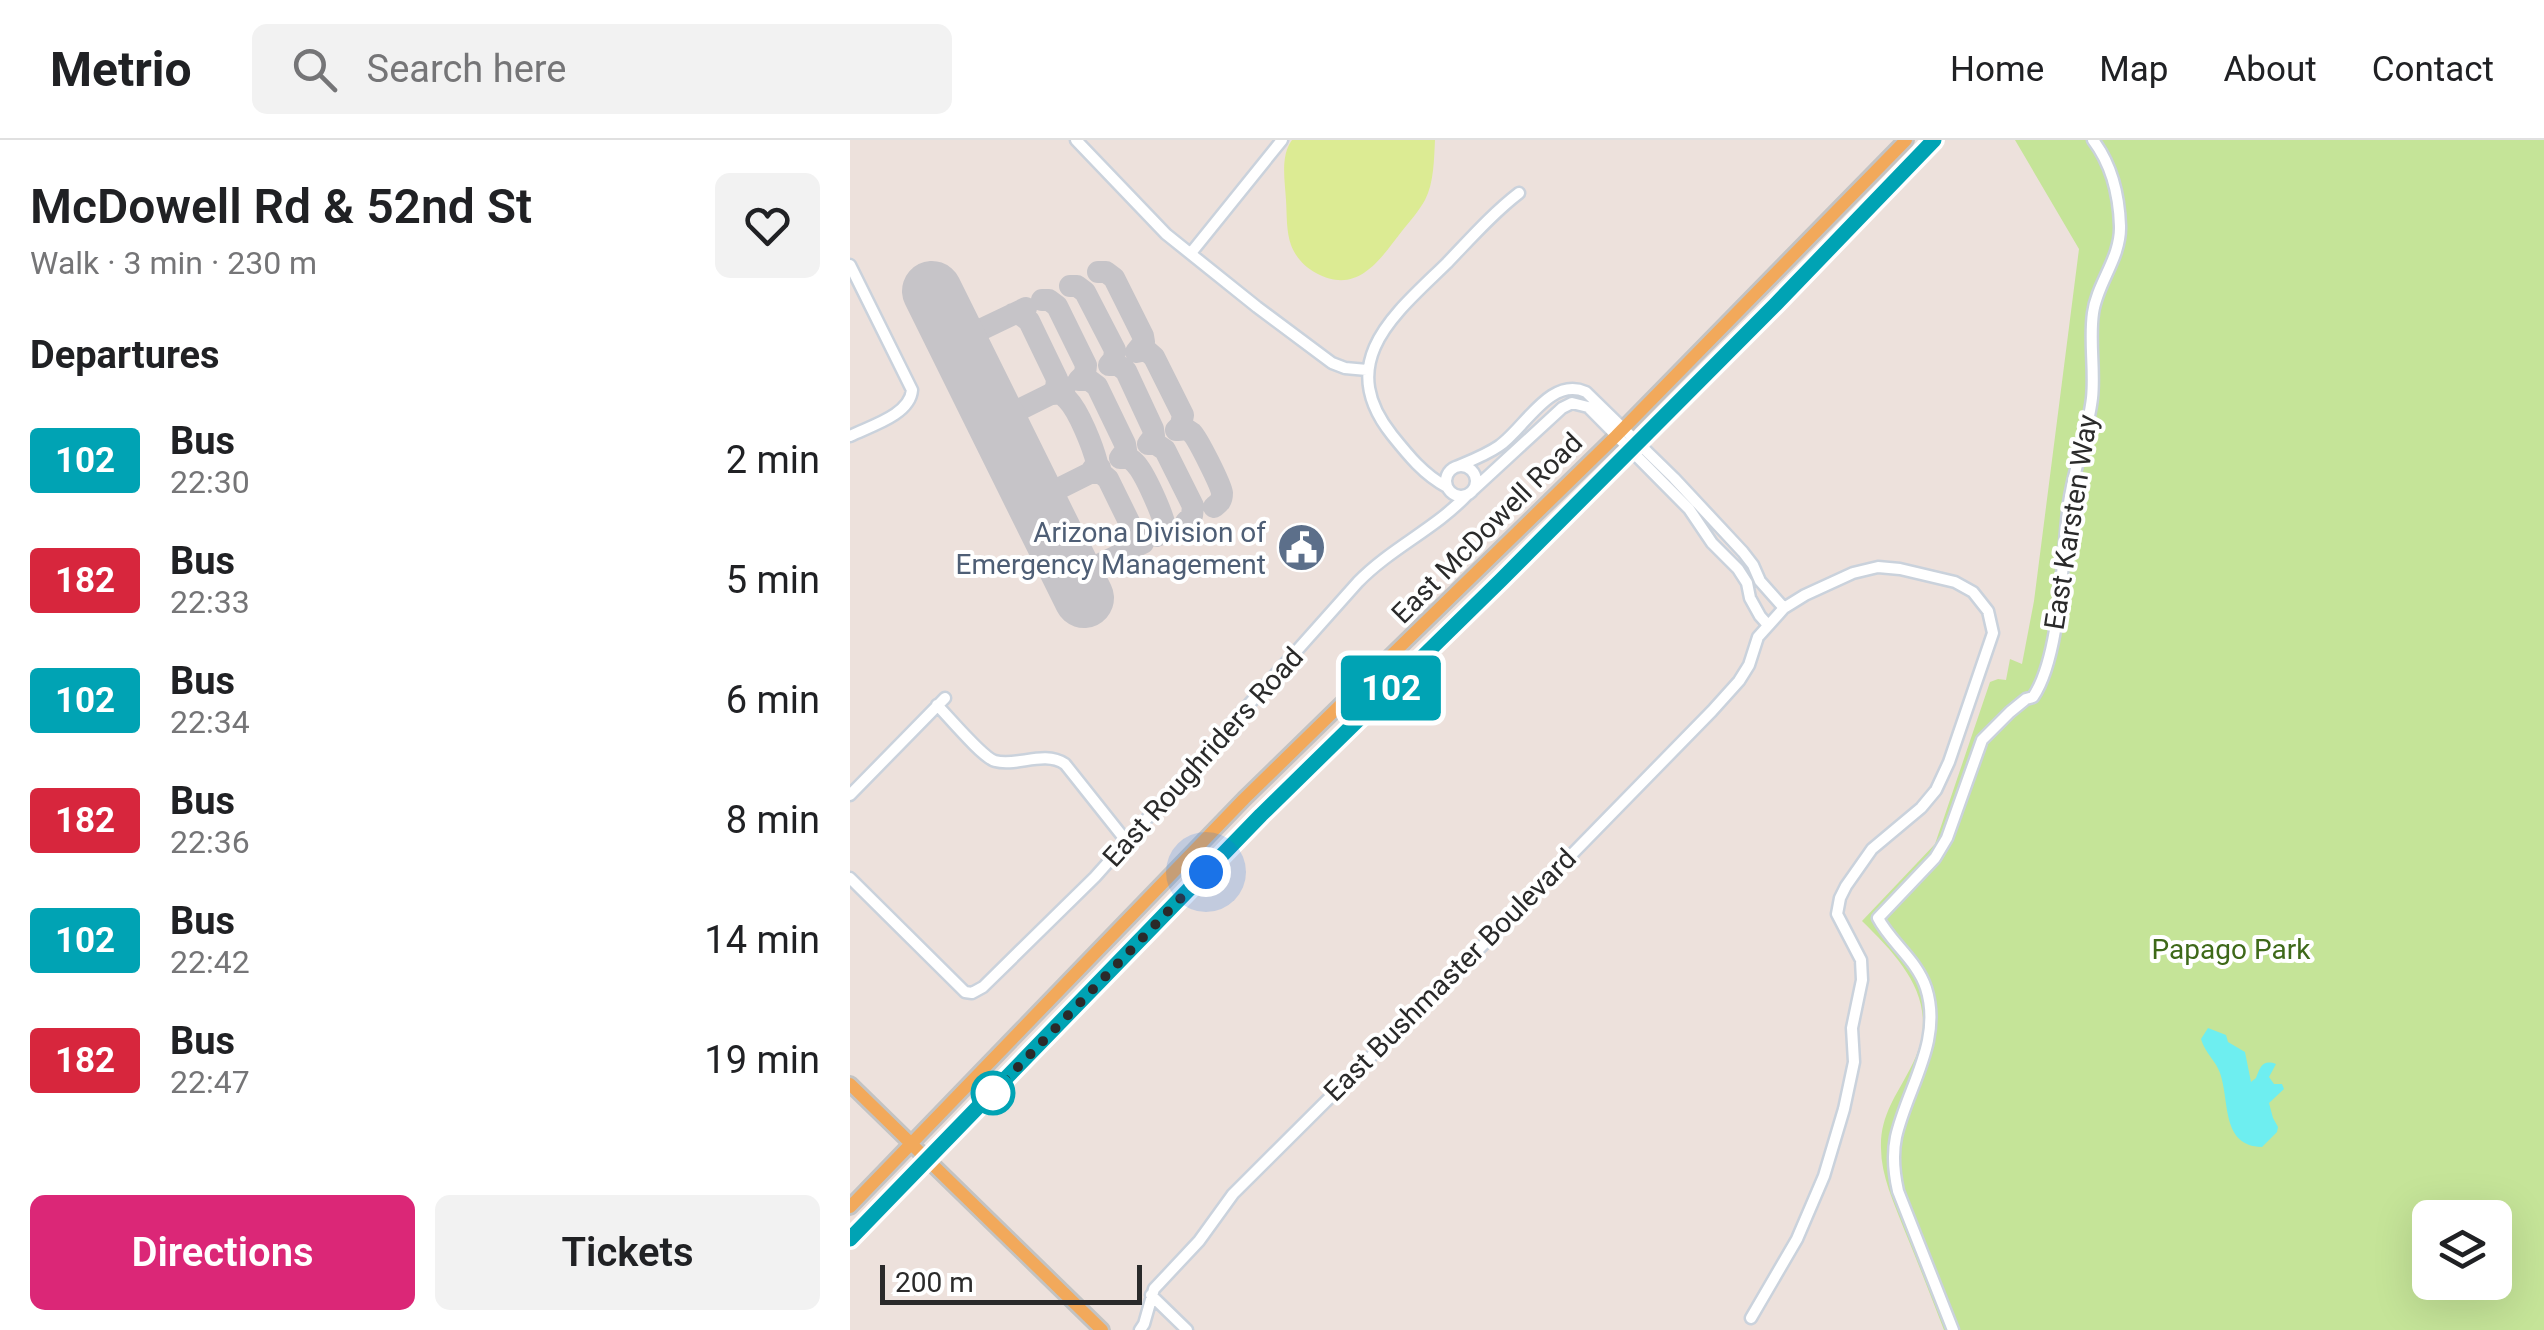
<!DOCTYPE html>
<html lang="en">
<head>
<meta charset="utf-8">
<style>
	body { margin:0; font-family:Roboto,sans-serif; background:#f2f2f2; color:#202124; height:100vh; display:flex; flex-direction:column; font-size:38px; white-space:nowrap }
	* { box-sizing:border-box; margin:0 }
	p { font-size:32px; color:#757577 }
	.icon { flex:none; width:55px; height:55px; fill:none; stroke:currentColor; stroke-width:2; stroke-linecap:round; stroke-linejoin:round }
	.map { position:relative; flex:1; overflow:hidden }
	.panel { display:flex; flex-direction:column; background:#fff; width:850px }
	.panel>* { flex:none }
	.badge { padding:0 20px; border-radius:8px; font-size:35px; line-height:65px }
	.buttons { position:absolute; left:1562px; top:1060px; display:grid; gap:20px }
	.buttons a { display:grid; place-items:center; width:100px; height:100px; border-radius:15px; background:#fff; box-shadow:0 10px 40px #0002; font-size:50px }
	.scale { position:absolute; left:30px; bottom:25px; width:262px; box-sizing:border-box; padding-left:10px; border:5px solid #2a2a2a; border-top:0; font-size:28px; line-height:35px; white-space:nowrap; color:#2a2a2a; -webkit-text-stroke:8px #fff; paint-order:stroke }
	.you { position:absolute; width:50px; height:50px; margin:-25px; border:8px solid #fff; border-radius:50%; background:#1a73e8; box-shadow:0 0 0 15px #1a73e833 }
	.map>.badge { position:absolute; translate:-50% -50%; box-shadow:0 0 0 5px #fff }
	h2 { padding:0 30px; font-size:38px; line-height:90px }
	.round { display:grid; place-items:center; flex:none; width:105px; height:105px; border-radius:15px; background:#f2f2f2 }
	.overview { display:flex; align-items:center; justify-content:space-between; height:170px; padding:0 30px }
	h1 { font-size:48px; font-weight:600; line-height:75px }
	.primary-button { display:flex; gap:20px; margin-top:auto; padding:20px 30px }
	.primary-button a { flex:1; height:115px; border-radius:15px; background:#db2777; color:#fff; font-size:40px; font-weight:600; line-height:115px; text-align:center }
	.primary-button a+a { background:#f2f2f2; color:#202124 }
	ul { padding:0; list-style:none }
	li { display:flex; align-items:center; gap:30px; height:120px; padding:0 30px }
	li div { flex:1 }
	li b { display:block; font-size:38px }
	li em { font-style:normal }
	li .badge { min-width:110px; font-weight:700; text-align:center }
	header { display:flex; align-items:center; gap:60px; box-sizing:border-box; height:140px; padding:0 50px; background:#fff; border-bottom:2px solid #e0e0e0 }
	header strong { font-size:48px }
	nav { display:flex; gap:55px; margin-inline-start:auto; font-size:35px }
	.search { width:700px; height:90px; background:#f2f2f2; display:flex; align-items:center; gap:25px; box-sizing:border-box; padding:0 35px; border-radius:15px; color:#757577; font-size:38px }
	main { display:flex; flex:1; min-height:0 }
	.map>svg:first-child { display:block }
</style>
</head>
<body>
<header>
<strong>Metrio</strong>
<div class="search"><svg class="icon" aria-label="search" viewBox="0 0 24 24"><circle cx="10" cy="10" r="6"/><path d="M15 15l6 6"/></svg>Search here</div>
<nav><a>Home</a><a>Map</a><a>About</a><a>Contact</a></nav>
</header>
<main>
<section class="panel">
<div class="overview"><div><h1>McDowell Rd &amp; 52nd St</h1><p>Walk · 3 min · 230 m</p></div><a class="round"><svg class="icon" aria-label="heart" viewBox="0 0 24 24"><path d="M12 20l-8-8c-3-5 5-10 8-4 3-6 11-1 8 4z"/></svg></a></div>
<h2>Departures</h2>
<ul>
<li><span class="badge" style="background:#00a3b4;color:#fff">102</span><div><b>Bus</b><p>22:30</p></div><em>2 min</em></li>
<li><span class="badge" style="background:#d7263d;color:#fff">182</span><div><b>Bus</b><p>22:33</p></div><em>5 min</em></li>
<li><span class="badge" style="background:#00a3b4;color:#fff">102</span><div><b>Bus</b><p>22:34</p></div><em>6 min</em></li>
<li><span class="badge" style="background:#d7263d;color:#fff">182</span><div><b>Bus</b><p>22:36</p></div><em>8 min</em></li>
<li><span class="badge" style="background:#00a3b4;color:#fff">102</span><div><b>Bus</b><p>22:42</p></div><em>14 min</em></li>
<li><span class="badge" style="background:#d7263d;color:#fff">182</span><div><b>Bus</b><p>22:47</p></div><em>19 min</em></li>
</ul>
<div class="primary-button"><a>Directions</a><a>Tickets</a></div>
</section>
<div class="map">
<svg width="1694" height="1190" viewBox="0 0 1694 1190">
	<rect width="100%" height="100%" fill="#ede1dc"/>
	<!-- green -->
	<path fill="#c5e498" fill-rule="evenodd" d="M1165,0h529v1190h-600c-13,-34 -26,-67 -40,-101 -10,-26 -23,-53 -23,-81 -1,-32 15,-52 29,-79 34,-63 -5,-106 -48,-148l73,-77 55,-162 8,-3 8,1 4,-21 12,5 12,-63 45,-352zM1580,1078h65v64h-65z"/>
	<!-- pitch -->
	<path fill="#dceb93" d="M442,0h143c-1,19 -1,43 -10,60 -6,11 -15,21 -23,31 -22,28 -44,65 -86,42 -11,-6 -20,-15 -25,-28 -5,-14 -4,-30 -5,-45 -1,-19 -6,-44 6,-60z"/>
	<!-- water -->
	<path fill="#6eeef0" d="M1358,888l18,7 2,7 17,10 6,30 5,-4c4,-10 6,-19 20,-14l-7,13 5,7h8l2,5 -15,14 4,15 5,9 -1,5 -15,15c-41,-1 -32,-45 -42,-74 -4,-12 -15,-20 -19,-34z"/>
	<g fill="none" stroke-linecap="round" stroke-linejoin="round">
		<!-- taxiway -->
		<path stroke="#c6c4c8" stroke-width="22" d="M248,132h8l8,6 29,58 1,6 -8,10 10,-2 8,7 29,58 -2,10 -5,5c7,0 10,-2 16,3 6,6 29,52 30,60 0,8 -3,10 -8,14
			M220,146h7l8,6 30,58 -1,9 -5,6h9l8,6 27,58 1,7 -6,8h8l9,6 28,56 -1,10 -6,6
			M192,160h7l8,6 29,59 -1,9 -6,6h10l8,6 28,58 1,6 -6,8c8,0 9,-1 15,5 10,10 27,50 30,63l-8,10
			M163,174h7l9,7 28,58 -1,10 -5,5c8,0 10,-2 16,5 12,12 26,48 30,64l-7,10h11l7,6 27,55v8l-5,8
			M107,201l69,-33
			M146,281l69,-34
			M186,360l64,-32
			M224,437l69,-34"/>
		<!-- runway -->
		<path stroke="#c6c4c8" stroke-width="60" d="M82,151l152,307"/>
		<defs>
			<path id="minor" d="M226,0l90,94 91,73 75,56 13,5 22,2
				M341,113l91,-113
				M0,125l62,125c-2,25 -42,36 -62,46
				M596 341a15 15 0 1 1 30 0a15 15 0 1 1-30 0Z
				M606,327c14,-6 30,-12 43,-21 26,-18 51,-70 87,-54l88,86 69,74 10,13 7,16 24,27
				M597,347c-23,-12 -39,-32 -55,-52 -59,-74 4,-122 55,-172 23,-24 46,-50 72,-70
				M623,350l89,-82 10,-5 16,4 101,102 23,34 26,26 9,14 3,15 10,18 8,9
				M87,565c11,11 46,53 58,56 22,6 49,-11 70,3l62,78
				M0,655l95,-97
				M0,738l115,114 7,1 11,-6 112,-110 263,-295c33,-34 77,-53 109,-87
				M301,1155l36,35
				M290,1190l4,-6 10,-35 45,-48 34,-47 263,-262 216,-221 27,-30 10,-16 9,-28 26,-29 21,-13 48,-22 25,-6 22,2 55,13 18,10 15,19 5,22 -44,129 -13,28 -15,18 -49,41 -26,37 -6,12 -3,16 24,46 1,20 -10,48 2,34 -10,47 -20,67 -27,63 -46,79
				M1103,1190l-55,-139c-4,-18 -6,-35 -2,-54 11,-49 47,-96 30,-149 -9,-28 -35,-45 -48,-70l57,-60 12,-20 35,-98 28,-28 16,-13 7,-2c28,-41 29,-142 36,-194 5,-36 19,-70 23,-105 3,-28 -3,-57 1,-85 4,-30 28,-55 27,-87 -1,-31 -8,-61 -27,-86"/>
			<path id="major" d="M0,944l252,246
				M0,1067l394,-408 372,-363 290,-296
				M0,1099l411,-424 220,-215 294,-295 159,-165"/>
		</defs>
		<!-- minor casing -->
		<use href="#minor" stroke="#cad2dc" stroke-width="15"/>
		<!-- major casing -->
		<use href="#major" stroke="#c3c3c3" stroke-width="18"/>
		<!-- minor -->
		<use href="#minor" stroke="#fff" stroke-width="10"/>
		<!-- major -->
		<use href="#major" stroke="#f2a95b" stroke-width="12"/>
	</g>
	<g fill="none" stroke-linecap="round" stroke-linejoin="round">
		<defs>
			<path id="line" d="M0,1099l411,-424 240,-235 275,-276 158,-164"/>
		</defs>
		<!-- line casing -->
		<use href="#line" stroke="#fff" stroke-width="22"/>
		<!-- line -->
		<use href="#line" stroke="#00a3b4" stroke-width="15"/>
		<!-- walk -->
		<path stroke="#2a2a2a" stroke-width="10" stroke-dasharray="0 18" d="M143,953l213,-221"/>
	</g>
	<!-- icons -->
	<defs>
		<symbol id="civic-disc" viewBox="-11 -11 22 22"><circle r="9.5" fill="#5c6f8a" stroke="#fff"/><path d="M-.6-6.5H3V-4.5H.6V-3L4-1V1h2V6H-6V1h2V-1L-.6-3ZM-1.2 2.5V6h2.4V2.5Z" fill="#fff"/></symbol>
	</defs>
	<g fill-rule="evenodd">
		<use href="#civic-disc" x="424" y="380" width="55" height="55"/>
	</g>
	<!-- markers -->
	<circle fill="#fff" stroke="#00a3b4" stroke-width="5" cx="143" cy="953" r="20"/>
	<g text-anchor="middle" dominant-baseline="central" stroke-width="8" stroke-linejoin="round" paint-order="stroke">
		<!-- street labels -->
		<g font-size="28" fill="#2a2a2a" stroke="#fff">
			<text transform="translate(1221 382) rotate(-81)">East Karsten Way</text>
			<text transform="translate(637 388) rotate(-45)">East McDowell Road</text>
			<text transform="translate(353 617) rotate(-48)">East Roughriders Road</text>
			<text transform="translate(600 835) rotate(-45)">East Bushmaster Boulevard</text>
		</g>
		<!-- service labels -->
		<g font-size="28" fill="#4e5e75" stroke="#fff" text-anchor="end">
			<text x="416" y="392">Arizona Division of<tspan x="416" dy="32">Emergency Management</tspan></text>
		</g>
		<!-- park labels -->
		<g font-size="28" fill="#3e6919" stroke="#fff">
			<text x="1381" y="809">Papago Park</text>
		</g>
	</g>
</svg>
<div class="buttons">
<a><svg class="icon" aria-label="layers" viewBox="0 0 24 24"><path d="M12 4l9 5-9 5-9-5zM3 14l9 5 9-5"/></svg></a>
</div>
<div class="scale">200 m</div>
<div class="you" style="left:356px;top:732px"></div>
<b class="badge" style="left:541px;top:548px;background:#00a3b4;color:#fff">102</b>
</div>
</main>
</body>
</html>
